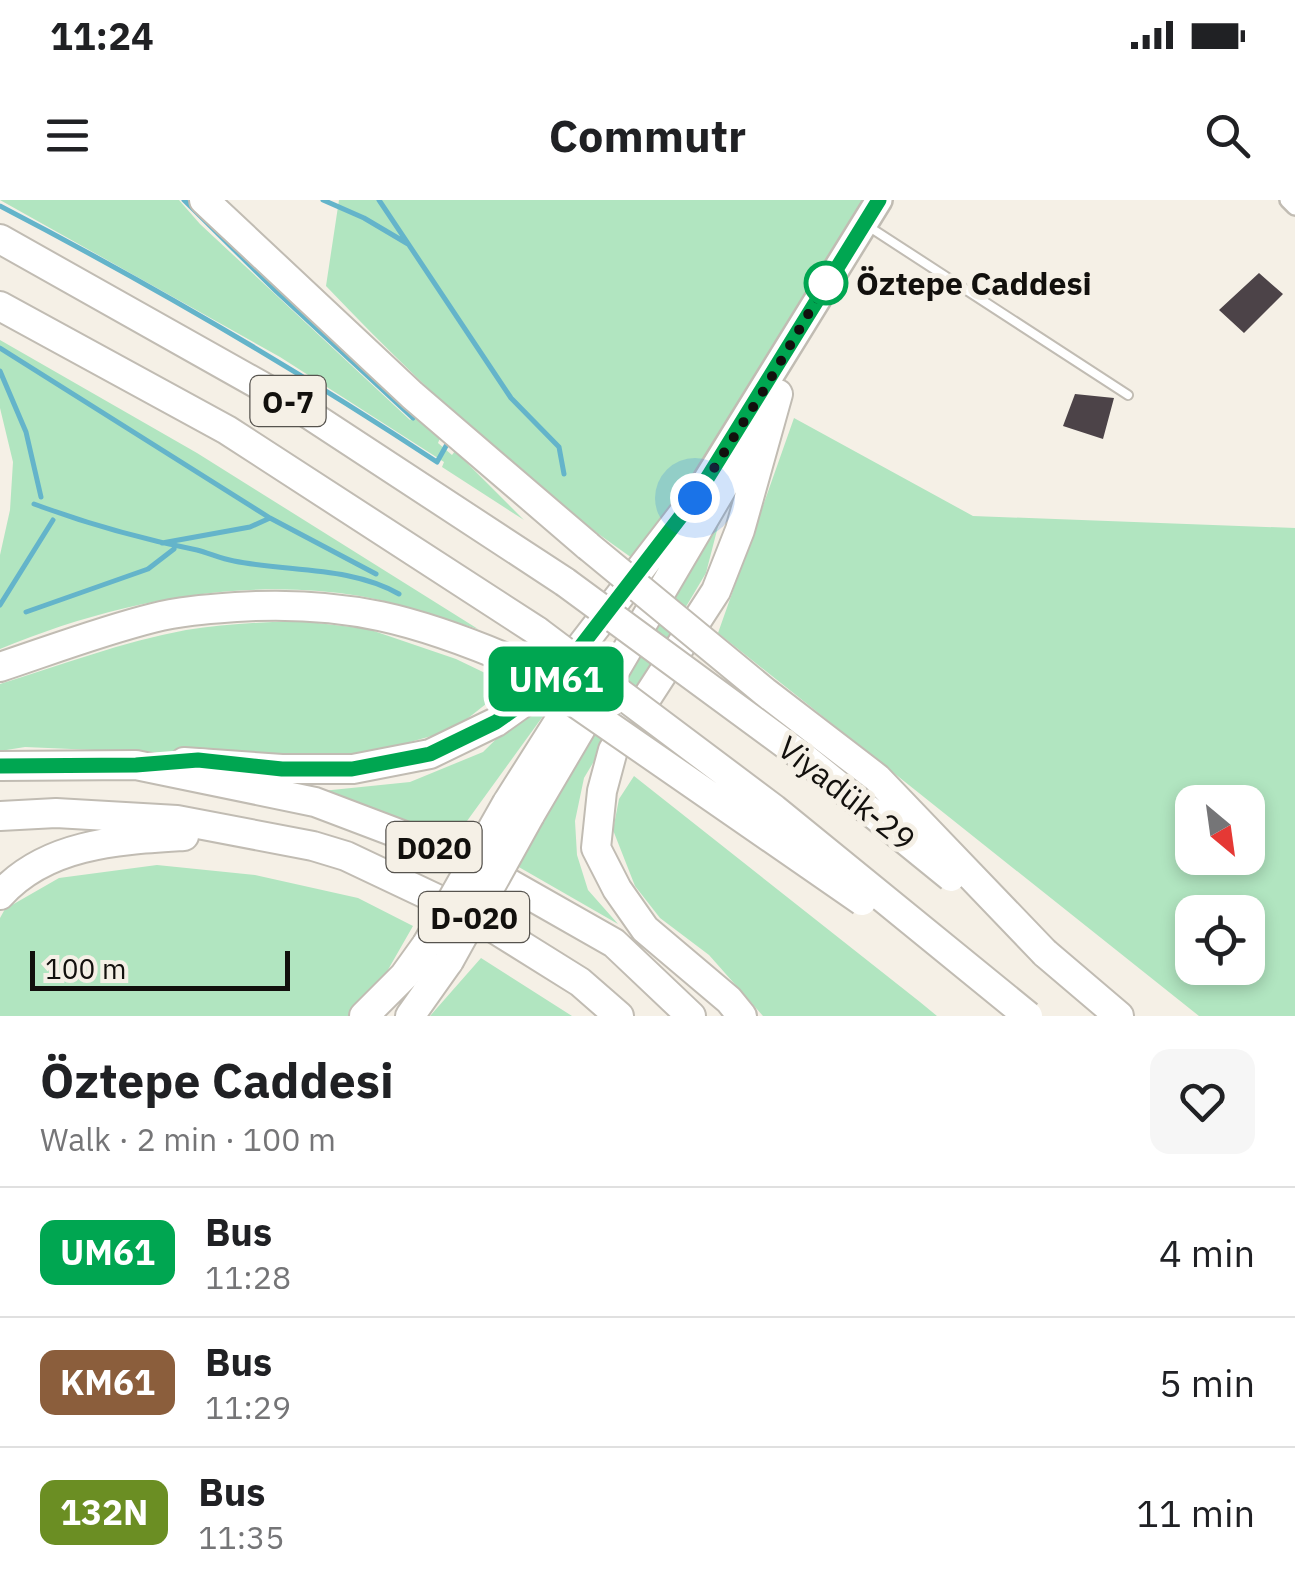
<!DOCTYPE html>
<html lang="en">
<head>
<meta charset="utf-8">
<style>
	body { margin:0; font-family:"IBM Plex Sans",sans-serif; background:#f6f6f6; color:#202124; height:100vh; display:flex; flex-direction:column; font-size:38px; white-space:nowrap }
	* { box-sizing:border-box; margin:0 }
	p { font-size:32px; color:#757577 }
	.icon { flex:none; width:55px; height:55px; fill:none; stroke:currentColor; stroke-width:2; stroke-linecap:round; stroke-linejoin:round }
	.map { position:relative; height:816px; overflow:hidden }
	.side { display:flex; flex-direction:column; background:#fff; flex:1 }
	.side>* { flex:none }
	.badge { padding:0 20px; border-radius:15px; font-size:35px; line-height:65px }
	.needle { width:65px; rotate:151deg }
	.buttons { position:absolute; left:1175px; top:585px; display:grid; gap:20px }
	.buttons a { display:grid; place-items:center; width:90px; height:90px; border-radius:20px; background:#fff; box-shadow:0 5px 15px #0003; font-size:50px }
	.scale { position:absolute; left:30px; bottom:25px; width:260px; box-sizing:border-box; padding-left:10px; border:5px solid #12100d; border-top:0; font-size:28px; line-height:35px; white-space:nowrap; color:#12100d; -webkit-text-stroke:8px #f5f0e6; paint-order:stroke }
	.you { position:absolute; width:50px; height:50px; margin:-25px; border:8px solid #fff; border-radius:50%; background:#1a73e8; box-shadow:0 0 0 15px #1a73e833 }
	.map>.badge { position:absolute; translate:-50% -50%; box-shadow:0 0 0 5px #fff }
	.round { display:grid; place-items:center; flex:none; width:105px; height:105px; border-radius:20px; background:#f6f6f6 }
	.summary { display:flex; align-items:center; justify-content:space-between; height:170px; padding:0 40px }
	h1 { font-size:48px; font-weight:700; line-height:75px }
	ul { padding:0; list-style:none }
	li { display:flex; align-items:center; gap:30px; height:130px; padding:0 40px; border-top:2px solid #e0e0e0 }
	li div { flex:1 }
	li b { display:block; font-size:38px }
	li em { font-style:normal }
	li .badge { min-width:110px; font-weight:700; text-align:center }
	.status { display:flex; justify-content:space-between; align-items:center; height:70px; padding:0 50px; background:#fff; direction:ltr }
	.status svg { height:28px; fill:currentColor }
	header { display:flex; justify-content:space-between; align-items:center; height:130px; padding:0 40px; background:#fff; font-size:45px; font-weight:700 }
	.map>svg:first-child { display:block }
</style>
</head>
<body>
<div class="status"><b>11:24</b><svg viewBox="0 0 49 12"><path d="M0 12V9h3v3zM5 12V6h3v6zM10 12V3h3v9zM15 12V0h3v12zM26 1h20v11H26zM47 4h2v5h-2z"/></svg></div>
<header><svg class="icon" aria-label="menu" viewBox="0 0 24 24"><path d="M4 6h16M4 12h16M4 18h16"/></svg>Commutr<svg class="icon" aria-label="search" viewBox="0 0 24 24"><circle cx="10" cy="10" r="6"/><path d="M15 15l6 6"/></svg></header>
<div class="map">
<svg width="1295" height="816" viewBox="0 0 1295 816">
	<rect width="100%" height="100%" fill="#f5f0e6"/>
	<!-- green -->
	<path fill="#b1e5c0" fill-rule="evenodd" d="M0,0h179l21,24 210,196 5,-4 25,22 -2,5 14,12 3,-4 69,69 -82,-53 2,-5 -164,-105z
		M339,0h528l-141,230 -94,128c-113,-79 -210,-172 -306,-272z
		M0,140l197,113 281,176c-39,-12 -78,-26 -118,-33 -120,-20 -250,7 -360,53v-94l10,-45 3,-48 -13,-54z
		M794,218l179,98 322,12v488h-96l-481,-383zM1192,602h56v56h-56zM1192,712h56v56h-56z
		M724,303l-18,70 -122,205 -9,43 2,34 11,35 30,34 -101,-58z
		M301,421l67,8 88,30 54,26 -57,45 -79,22 -72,7 -277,-12 -25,4v-67c61,-19 122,-42 186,-54 38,-6 76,-8 115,-9z
		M601,436l-147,203 -142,-47 98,-10 73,-30z
		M634,576l286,226 17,14h-174l-54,-61 -49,-37 -25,-32 -22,-56 6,-31z
		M157,665l98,10 103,23 55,28 -32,56 -29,34h-352v-98l5,-9 54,-31z
		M481,758l91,58h-142z"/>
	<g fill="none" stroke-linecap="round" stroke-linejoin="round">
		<!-- stream -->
		<path stroke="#64b4ca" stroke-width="5" d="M184,0l92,91 137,127
			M323,0l41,18 44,26
			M379,0l132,198 48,49 5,27
			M0,6c150,78 296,163 437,256l9,-16
			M0,148l270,170 106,56
			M0,171l26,61 15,65
			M34,304c54,20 107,35 163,46 12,3 24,9 37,11 54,11 116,5 165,33
			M162,343l88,-16 20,-9
			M0,405l53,-85
			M26,412l122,-43 26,-20"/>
	</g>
	<!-- building -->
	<path fill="#4c4348" d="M1259,73l24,21 -39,39 -25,-23z
		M1075,194l39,4 -11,41 -40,-13z"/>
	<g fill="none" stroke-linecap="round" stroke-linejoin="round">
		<defs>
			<path id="lane" d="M874,30l254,165"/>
			<path id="street" d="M1288,0l7,7"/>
			<path id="primary" d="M695,298l184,-298"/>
			<path id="highway" d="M204,0l208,195 176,151
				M0,39l295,166 270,177
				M0,106l227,124 310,201
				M0,467c51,-17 101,-36 153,-49 26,-7 56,-9 83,-11 110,-7 182,13 282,56
				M184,562l98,7h71l77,-15 66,-32 59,-42 140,-182
				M0,566l136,-1 179,37 153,58 146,83 77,73
				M507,603l76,-120
				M530,615l224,-381
				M0,616l56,-3 121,7 136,26 33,10 133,63 101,63 39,34
				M0,695c47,-52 119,-55 184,-59
				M1045,753l74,63
				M364,816l40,-40 23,-32
				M410,816l39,-55
				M742,816l-13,-16 -84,-71 -28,-40 -21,-41 6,-57 11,-41 103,-159 24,-61 38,-136"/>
		</defs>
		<!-- lane casing -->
		<use href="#lane" stroke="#c1bcb3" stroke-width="12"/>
		<!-- street casing -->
		<use href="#street" stroke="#c1bcb3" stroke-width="20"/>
		<!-- primary casing -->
		<use href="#primary" stroke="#c1bcb3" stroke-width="30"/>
		<!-- highway casing -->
		<use href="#highway" stroke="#c1bcb3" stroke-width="32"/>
		<!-- lane -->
		<use href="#lane" stroke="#fff" stroke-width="8"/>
		<!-- street -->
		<use href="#street" stroke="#fff" stroke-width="15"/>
		<!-- primary -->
		<use href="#primary" stroke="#fff" stroke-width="25"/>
		<!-- highway -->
		<use href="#highway" stroke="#fff" stroke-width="28"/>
		<defs>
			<path id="highway-bridge" d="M588,346l177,146 112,86 168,175
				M565,382l242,178 144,117
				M537,431l237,178 254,207
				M518,463l344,238
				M427,744l80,-141
				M449,761l81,-146"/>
		</defs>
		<!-- highway-bridge casing -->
		<use href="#highway-bridge" stroke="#c1bcb3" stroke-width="32" stroke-linecap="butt"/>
		<!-- highway-bridge -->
		<use href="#highway-bridge" stroke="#fff" stroke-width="28"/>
	</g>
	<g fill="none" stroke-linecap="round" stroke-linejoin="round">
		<defs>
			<path id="line" d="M0,566l136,-1 62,-5 84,9h70l78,-15 66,-32 59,-42 140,-182 184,-298"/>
		</defs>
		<!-- line casing -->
		<use href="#line" stroke="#fff" stroke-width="22"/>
		<!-- line -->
		<use href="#line" stroke="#00a651" stroke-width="15"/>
		<!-- walk -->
		<path stroke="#12100d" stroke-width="10" stroke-dasharray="0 18" d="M695,298l69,-108 67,-115 -5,8"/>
	</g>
	<!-- markers -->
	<circle fill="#fff" stroke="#00a651" stroke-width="5" cx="826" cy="83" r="20"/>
	<g text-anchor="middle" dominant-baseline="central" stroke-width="10" stroke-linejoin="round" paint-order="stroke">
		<!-- shield labels -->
		<g fill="#f5f0e6" stroke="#56534e" stroke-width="2.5">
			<rect x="250.5" y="176" width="75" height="50" rx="8"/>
			<rect x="386.5" y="622" width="95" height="50" rx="8"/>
			<rect x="419" y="692" width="110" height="50" rx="8"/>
		</g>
		<g font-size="30" font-weight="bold" fill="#12100d">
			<text x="288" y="201">O-7</text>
			<text x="434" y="647">D020</text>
			<text x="474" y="717">D-020</text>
		</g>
		<!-- stop labels -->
		<g font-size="32" font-weight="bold" fill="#12100d" stroke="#f5f0e6" text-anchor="start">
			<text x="856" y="83">Öztepe Caddesi</text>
		</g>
		<!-- street labels -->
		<g font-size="32" fill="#12100d" stroke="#f5f0e6">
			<text transform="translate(847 593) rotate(38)">Viyadük-29</text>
		</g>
	</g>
</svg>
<div class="buttons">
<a><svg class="needle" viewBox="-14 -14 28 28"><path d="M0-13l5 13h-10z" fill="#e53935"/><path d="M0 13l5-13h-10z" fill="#757577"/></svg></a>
<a><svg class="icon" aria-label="locate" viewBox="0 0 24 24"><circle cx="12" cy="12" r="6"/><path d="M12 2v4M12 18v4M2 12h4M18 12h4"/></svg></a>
</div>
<div class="scale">100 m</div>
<div class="you" style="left:695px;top:298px"></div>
<b class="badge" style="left:556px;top:479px;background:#00a651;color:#fff">UM61</b>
</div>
<section class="side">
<div class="summary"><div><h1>Öztepe Caddesi</h1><p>Walk · 2 min · 100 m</p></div><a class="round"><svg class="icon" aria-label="heart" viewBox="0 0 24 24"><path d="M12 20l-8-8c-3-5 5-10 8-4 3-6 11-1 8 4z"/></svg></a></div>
<ul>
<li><span class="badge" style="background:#00a651;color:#fff">UM61</span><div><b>Bus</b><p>11:28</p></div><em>4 min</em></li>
<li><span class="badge" style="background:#8b5e3c;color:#fff">KM61</span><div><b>Bus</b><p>11:29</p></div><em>5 min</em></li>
<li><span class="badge" style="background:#6b8e23;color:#fff">132N</span><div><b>Bus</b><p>11:35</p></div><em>11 min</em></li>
</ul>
</section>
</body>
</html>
